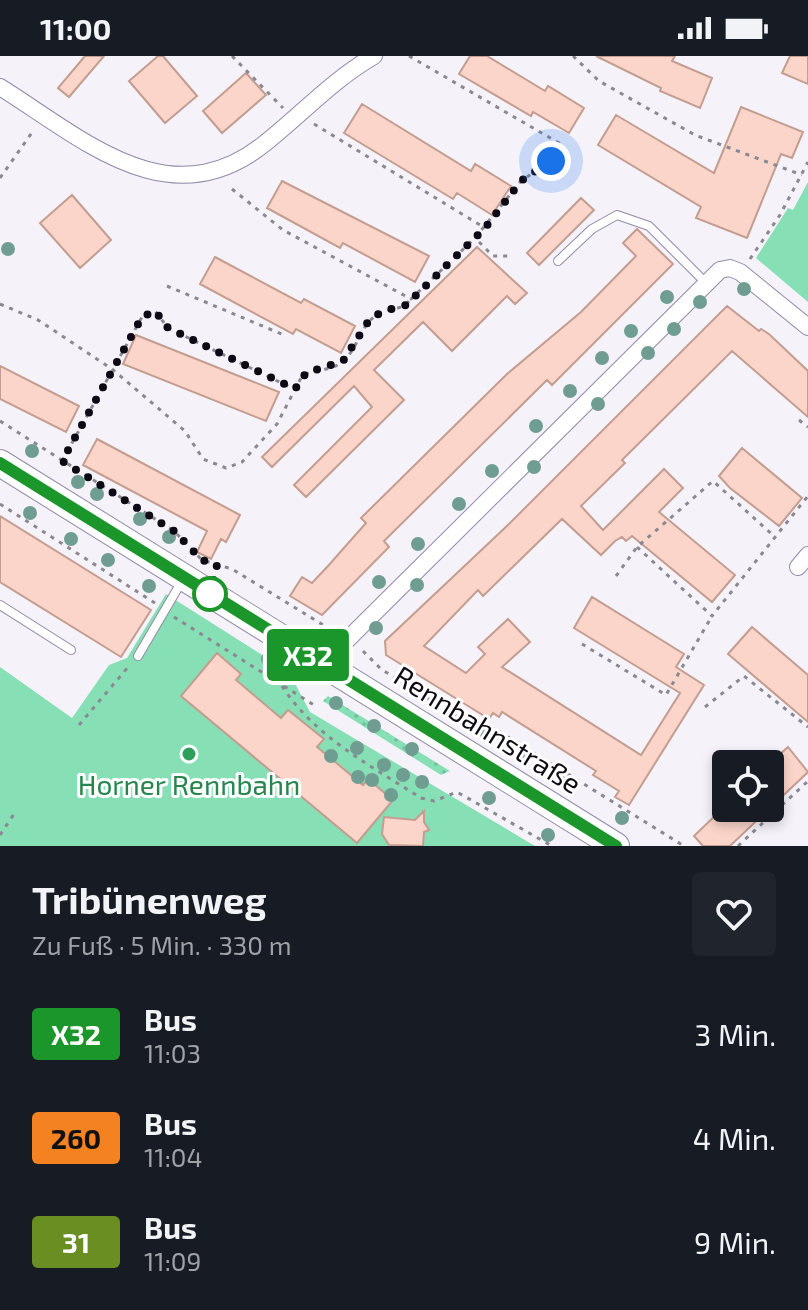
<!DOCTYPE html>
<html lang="de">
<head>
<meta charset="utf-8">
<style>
	body { margin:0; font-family:"Exo 2",sans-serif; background:#20242c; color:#f1f3f6; height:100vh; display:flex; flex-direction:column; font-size:30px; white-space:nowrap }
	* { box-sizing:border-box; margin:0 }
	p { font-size:26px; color:#9ea1a6 }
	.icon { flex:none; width:44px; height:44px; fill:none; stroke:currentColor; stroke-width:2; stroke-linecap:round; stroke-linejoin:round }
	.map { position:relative; height:790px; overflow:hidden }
	.side { display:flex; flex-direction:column; background:#171b24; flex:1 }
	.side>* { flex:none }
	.badge { padding:0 16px; border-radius:6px; font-size:28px; line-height:52px }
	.controls { position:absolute; left:712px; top:694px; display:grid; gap:16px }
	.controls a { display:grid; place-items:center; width:72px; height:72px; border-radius:8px; background:#171b24; box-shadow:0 4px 12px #0003; font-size:40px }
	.you { position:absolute; width:40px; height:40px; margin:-20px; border:6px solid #fff; border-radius:50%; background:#1a73e8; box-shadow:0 0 0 12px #1a73e833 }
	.map>.badge { position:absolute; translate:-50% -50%; box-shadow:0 0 0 4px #fff }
	.round { display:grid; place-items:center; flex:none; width:84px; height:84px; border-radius:8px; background:#20242c }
	.headline { display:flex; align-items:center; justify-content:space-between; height:136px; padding:0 32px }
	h1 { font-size:38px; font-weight:700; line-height:60px }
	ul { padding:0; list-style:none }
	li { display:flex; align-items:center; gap:24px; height:104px; padding:0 32px }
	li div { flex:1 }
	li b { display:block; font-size:30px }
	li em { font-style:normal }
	li .badge { min-width:88px; font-weight:700; text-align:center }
	.status { display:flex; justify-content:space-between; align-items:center; height:56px; padding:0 40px; background:#171b24; direction:ltr }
	.status svg { height:22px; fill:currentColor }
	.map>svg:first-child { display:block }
</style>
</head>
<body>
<div class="status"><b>11:00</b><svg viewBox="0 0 49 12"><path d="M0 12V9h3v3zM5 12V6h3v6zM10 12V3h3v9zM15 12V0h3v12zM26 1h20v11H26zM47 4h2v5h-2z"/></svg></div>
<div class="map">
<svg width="808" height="790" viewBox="0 0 808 790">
	<defs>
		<pattern id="grass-dots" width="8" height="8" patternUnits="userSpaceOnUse" patternTransform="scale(2)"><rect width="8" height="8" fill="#87dfb5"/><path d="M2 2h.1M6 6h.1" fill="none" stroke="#73be9b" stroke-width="1.8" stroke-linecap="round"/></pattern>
	</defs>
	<rect width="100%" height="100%" fill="#f5f2fa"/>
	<!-- grass -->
	<path fill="url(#grass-dots)" d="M328,640l122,75 -9,4 -118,-74z"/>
	<!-- park -->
	<path fill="#87dfb5" d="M808,126v120l-52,-44 32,-50 5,2z
		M166,538l123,78 21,40 225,134h-535v-179l72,51 37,-53 18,-7z"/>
	<!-- building -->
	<path fill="#fbd5c9" stroke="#c49d91" stroke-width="2" d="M85,0h19l-35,41 -11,-9z
		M158,0h5l34,40 -32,27 -36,-42z
		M470,0h17l58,35 3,-5 36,22 -15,25 -36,-21 -2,4 -72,-42z
		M596,0h79l-3,5 40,17 -12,30 -40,-17 1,-3z
		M790,0h18v28l-26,-11z
		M246,17l20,22 -44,38 -19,-22z
		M362,48l109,67 4,-7 36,22 -19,29 -35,-22 -4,6 -109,-66z
		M741,51l62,25 -11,26 -11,-4 -34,84 -51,-20 5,-11 -103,-62 18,-30 98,58z
		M282,125l147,75 -14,26 -72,-39 -3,5 -73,-40z
		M72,139l39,45 -31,28 -40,-45z
		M581,142l13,12 -55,55 -12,-12z
		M637,173l36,35 -121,121 -5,-5 -163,161 5,6 -67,68 -32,-19 12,-19 10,6 16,-17 38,-43 -5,-5 146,-144 74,-62 55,-56 -13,-13z
		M477,191l50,46 -12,11 -8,-8 -55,55 -29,-29 -49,48 30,30 -98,97 -12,-12 78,-78 -18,-21 -82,81 -10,-10z
		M215,201l86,46 3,-4 51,27 -14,27 -45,-24 -3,5 -93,-50z
		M727,250l32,25 2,-2 8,5 39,37v46l-76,-66 -110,109 3,3 -44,43 22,24 61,-61 19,19 -24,24 76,63 -23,27 -80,-66 -6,5 -4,-4 -7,4 -14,14 -39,-36 -79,77 -5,-6 -54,56 42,27 19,-19 -7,-7 30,-28 22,23 -28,25 139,88 39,-62 -106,-65 18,-31 92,57 -8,13 28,18 -75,120 -14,-8 4,-6 -26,-16 3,-4 -94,-59 -3,5 -6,-4 -4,6 -103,-64 -1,-14 124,-117z
		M136,279l143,57 -13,29 -143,-57z
		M0,310l79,40 -13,26 -66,-33z
		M97,383l143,76 -14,27 -5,-3 -10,20 -14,-7 10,-21 -124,-66z
		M742,392l60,50 -23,28 -49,-38 -11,-12z
		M0,460l151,94 -30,47 -121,-75z
		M752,571l56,48v47l-80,-68z
		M217,597l24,21 -5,6 45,38 7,-8 36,29 -7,8 46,38 5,-6 25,21 -36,43 -176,-147z
		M788,691l20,25 -38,36v-45z
		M723,752h47l-40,38h-27l-9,-10z
		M424,755v11l5,8 -5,2 -1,14 -34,-1 -7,-11 2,-17 31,3z"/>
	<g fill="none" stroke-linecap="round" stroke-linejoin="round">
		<defs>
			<path id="lane" d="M558,205l34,-32 25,-14 32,11 57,57
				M0,549l71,45
				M138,600l44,-75"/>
			<path id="street" d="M0,31c82,51 169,133 264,57 37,-29 68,-64 110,-88
				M798,511l10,-12
				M320,606l27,-22 373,-370 10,-2 10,4 68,55"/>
			<path id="primary" d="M0,407l616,383"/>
		</defs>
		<!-- lane casing -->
		<use href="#lane" stroke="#9389a9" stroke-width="10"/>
		<!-- street casing -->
		<use href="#street" stroke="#9389a9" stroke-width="18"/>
		<!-- primary casing -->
		<use href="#primary" stroke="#9389a9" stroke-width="28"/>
		<!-- path -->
		<path stroke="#8b8891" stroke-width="3" stroke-dasharray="4 6" stroke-linecap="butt" d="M232,0l51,52
			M409,0l150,87 2,4 -10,14 -30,20 -46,57 18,18h19
			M573,0l26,25 96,54 107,40
			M314,68l171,104
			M0,122l33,-47
			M232,133l51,41 128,69 64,-61
			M750,203l30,-44 28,-53
			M167,230l117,49
			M0,248l38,16 74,49 73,62 18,28 23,9 16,-6 35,-38 25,-48c13,-8 29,-4 41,-15 15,-12 17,-36 34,-46 12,-8 24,-3 34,-16
			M799,364l9,7
			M0,365l174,110 28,29 30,9 101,62
			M62,405l80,-144 13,-6 13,17 126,61
			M0,448l155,99
			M637,491l75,69 96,-120
			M616,520l21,-29 76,-66 62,56
			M174,561l140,88
			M582,588l84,51 46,-79
			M363,595l18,18 73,46 41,14 189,117
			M280,627l8,-14
			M282,630c33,51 89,80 139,112l13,3 23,-9 95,54
			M705,651l39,-31 64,51
			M79,669l50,-59
			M0,779l14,-21
			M738,790l70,-65"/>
		<!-- lane -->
		<use href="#lane" stroke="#fff" stroke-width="8"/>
		<!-- street -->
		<use href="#street" stroke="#fff" stroke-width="16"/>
		<!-- primary -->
		<use href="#primary" stroke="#fff" stroke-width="26"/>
	</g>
	<!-- trees -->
	<g fill="#709d91">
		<circle cx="8" cy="193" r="7"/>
		<circle cx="744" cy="233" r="7"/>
		<circle cx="667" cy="241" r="7"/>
		<circle cx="700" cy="246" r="7"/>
		<circle cx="674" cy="273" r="7"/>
		<circle cx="631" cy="275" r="7"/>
		<circle cx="648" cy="297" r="7"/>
		<circle cx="602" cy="302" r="7"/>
		<circle cx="570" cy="335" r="7"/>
		<circle cx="598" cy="348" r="7"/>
		<circle cx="536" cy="370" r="7"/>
		<circle cx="32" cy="395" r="7"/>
		<circle cx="534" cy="411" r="7"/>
		<circle cx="492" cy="415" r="7"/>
		<circle cx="78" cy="426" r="7"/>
		<circle cx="97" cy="438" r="7"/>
		<circle cx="459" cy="448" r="7"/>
		<circle cx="30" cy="457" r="7"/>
		<circle cx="140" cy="463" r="7"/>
		<circle cx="169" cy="481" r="7"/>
		<circle cx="71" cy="483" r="7"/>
		<circle cx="418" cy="488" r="7"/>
		<circle cx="108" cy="504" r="7"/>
		<circle cx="379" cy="526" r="7"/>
		<circle cx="417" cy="529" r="7"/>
		<circle cx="149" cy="530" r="7"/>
		<circle cx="376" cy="572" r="7"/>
		<circle cx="268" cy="603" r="7"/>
		<circle cx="336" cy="647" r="7"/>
		<circle cx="374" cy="670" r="7"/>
		<circle cx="487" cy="678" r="7"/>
		<circle cx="357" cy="692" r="7"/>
		<circle cx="412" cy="693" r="7"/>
		<circle cx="331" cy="700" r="7"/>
		<circle cx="524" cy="701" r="7"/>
		<circle cx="384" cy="709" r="7"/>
		<circle cx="403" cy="719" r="7"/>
		<circle cx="358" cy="721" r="7"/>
		<circle cx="372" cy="724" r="7"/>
		<circle cx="558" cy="724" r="7"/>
		<circle cx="422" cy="726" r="7"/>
		<circle cx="391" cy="739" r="7"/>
		<circle cx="489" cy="742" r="7"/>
		<circle cx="622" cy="762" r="7"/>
		<circle cx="548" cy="779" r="7"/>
	</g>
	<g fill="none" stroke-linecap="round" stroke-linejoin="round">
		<defs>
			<path id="line" d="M0,407l616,383"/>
		</defs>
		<!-- line casing -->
		<use href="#line" stroke="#fff" stroke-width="18"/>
		<!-- line -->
		<use href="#line" stroke="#1a962b" stroke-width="12"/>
		<!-- walk -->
		<path stroke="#0d0915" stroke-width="8" stroke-dasharray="0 14.4" d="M210,538l7,-29 -15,-5 -28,-29 -112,-70 80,-144 13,-6 13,17 127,61 11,-16 37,-12 25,-39 13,-10 25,-7 79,-77 36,-47 30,-20"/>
	</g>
	<!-- markers -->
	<circle fill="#fff" stroke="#1a962b" stroke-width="4" cx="210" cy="538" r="16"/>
	<circle fill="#2e9e5b" stroke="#fff" stroke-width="3" cx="189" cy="698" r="8"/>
	<g text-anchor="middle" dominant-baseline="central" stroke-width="6" stroke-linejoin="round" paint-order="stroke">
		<!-- street labels -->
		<g font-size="28" fill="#0d0915" stroke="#fff">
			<text transform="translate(488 673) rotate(32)">Rennbahnstraße</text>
		</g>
		<!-- leisure labels -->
		<g font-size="28" fill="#27864d" stroke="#fff">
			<text x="189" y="728">Horner Rennbahn</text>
		</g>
	</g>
</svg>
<div class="controls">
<a><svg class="icon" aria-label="locate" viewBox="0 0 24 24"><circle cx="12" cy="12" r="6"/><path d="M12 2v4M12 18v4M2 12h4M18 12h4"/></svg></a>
</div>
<div class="you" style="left:551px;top:105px"></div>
<b class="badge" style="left:308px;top:599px;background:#1a962b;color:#fff">X32</b>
</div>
<section class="side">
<div class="headline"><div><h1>Tribünenweg</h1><p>Zu Fuß · 5 Min. · 330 m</p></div><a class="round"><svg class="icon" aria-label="heart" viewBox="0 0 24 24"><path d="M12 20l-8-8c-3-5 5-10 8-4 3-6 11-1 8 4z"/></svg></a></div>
<ul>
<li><span class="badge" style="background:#1a962b;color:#fff">X32</span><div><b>Bus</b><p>11:03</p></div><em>3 Min.</em></li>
<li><span class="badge" style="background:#f58220;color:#111">260</span><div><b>Bus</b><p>11:04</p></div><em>4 Min.</em></li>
<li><span class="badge" style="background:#6b8e23;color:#fff">31</span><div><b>Bus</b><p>11:09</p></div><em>9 Min.</em></li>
</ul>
</section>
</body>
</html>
